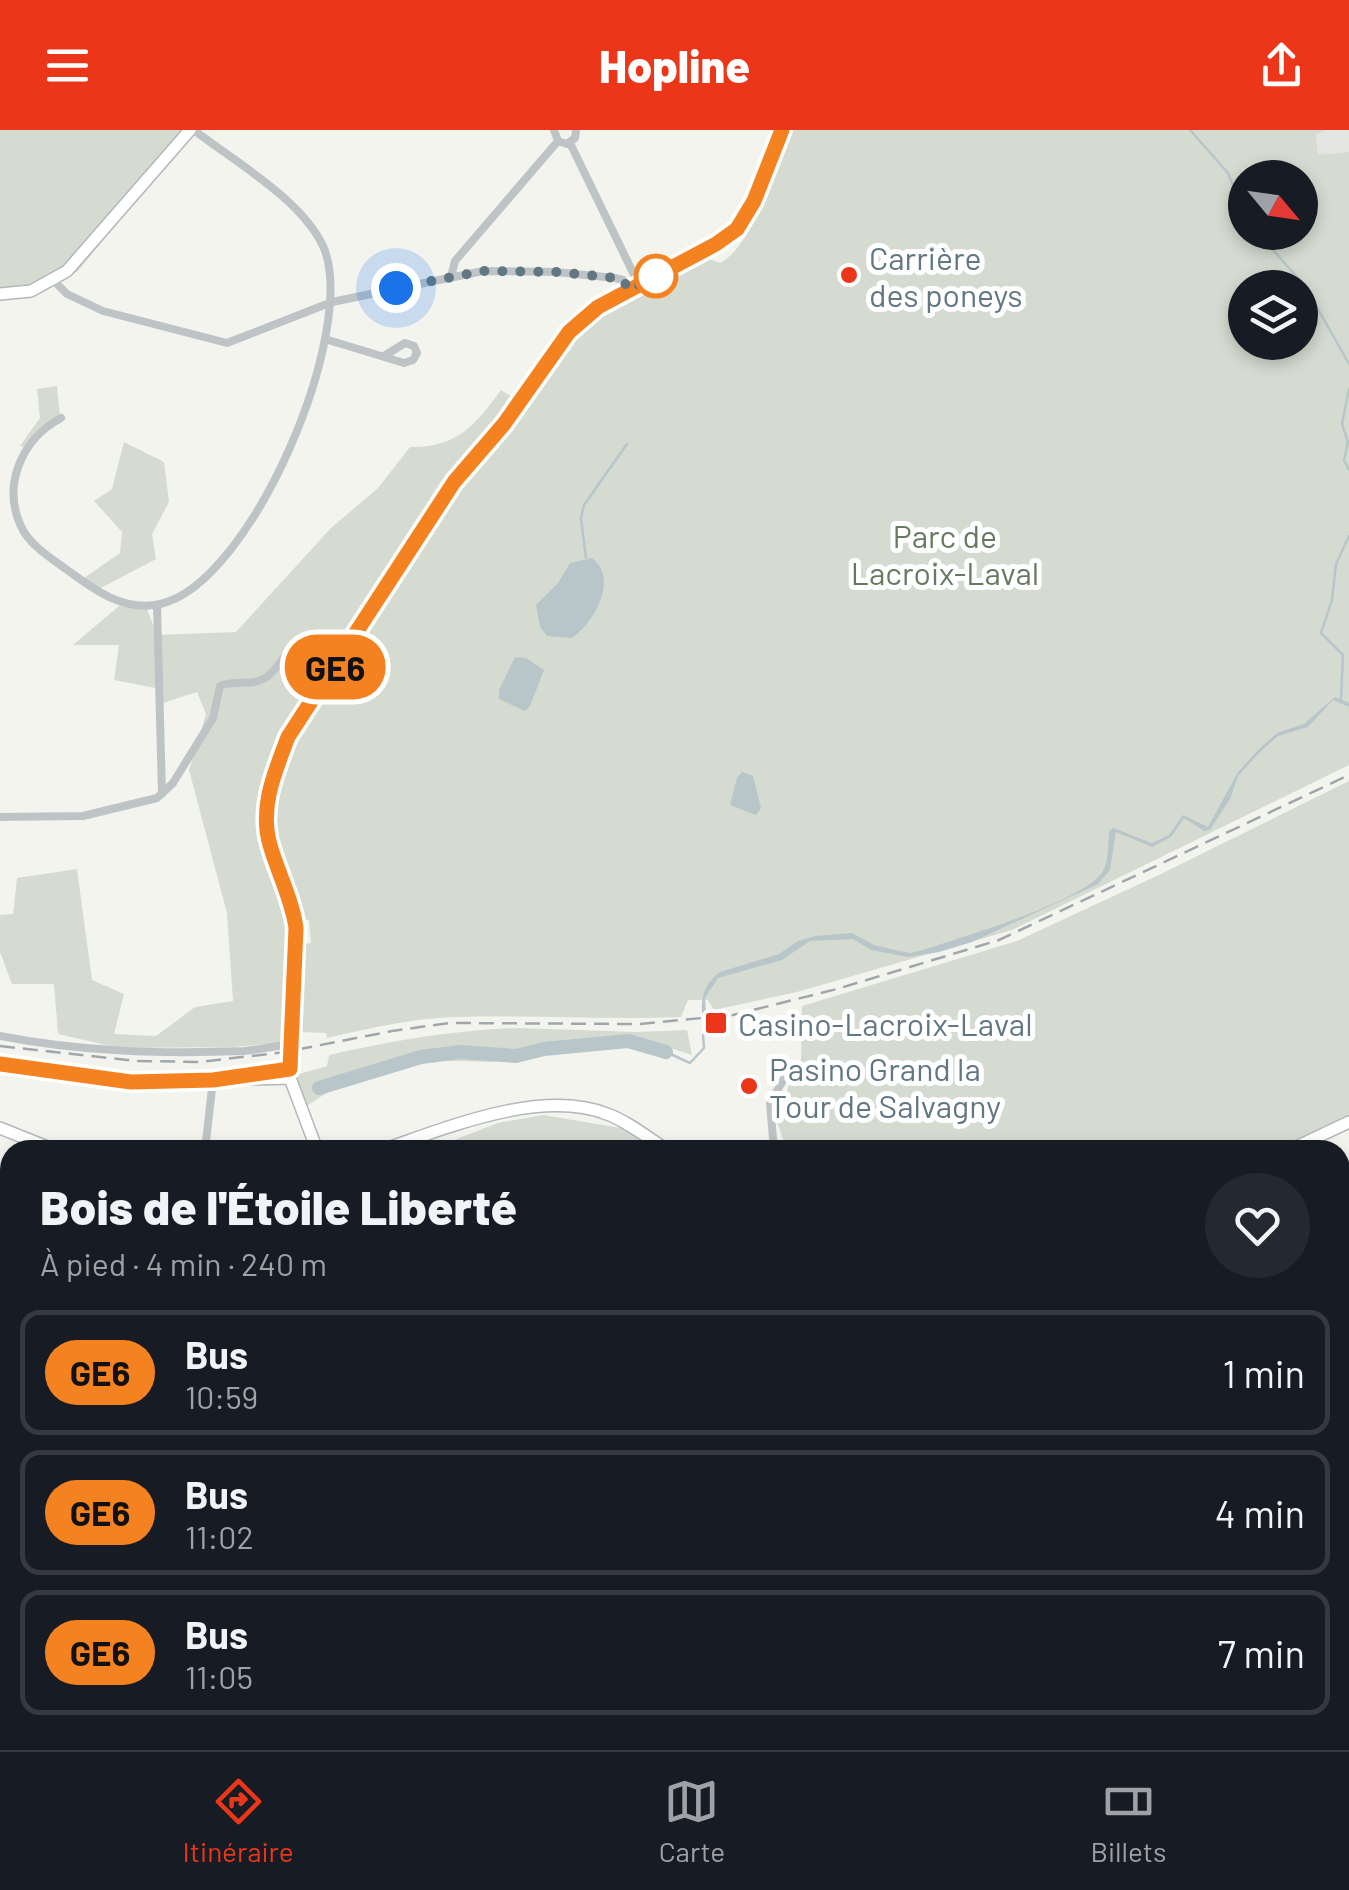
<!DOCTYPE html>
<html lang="fr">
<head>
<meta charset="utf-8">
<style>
	body { margin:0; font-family:Barlow,sans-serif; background:#242831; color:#f1f3f6; height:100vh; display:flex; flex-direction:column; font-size:38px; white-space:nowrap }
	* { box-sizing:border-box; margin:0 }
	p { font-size:32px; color:#9ea1a6 }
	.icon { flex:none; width:55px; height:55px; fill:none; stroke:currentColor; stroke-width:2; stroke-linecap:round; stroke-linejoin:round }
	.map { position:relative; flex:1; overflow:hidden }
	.sheet { position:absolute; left:0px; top:1010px; width:1350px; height:610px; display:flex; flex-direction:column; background:#171b24; border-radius:30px 30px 0 0; box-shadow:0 5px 15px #0003 }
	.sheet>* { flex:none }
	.badge { padding:0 20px; border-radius:32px; font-size:35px; line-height:65px }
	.needle { width:65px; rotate:119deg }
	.fabs { position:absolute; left:1228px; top:30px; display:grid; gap:20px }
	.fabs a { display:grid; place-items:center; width:90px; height:90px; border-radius:50%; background:#171b24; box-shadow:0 5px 15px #0003; font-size:50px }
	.you { position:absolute; width:50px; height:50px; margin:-25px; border:8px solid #fff; border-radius:50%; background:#1a73e8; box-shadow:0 0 0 15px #1a73e833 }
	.map>.badge { position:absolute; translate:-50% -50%; box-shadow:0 0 0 5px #fff }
	.round { display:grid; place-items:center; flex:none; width:105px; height:105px; border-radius:52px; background:#242831 }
	.overview { display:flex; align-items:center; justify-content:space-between; height:170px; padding:0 40px }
	h1 { font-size:48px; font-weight:800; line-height:75px }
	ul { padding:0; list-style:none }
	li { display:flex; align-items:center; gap:30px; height:125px; margin:0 20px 15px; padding:0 20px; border:5px solid #363941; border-radius:20px }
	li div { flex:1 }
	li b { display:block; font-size:38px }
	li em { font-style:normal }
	li .badge { min-width:110px; font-weight:700; text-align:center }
	header { display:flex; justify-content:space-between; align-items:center; height:130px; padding:0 40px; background:#eb3619; color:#fff; font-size:45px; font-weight:800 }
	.tabs { display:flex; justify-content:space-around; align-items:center; height:140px; border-top:2px solid #363941; background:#171b24; font-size:28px; color:#9ea1a6 }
	.tabs a { display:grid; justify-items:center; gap:5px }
	.tabs .current { color:#eb3619 }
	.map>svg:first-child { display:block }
</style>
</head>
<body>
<header><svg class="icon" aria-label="menu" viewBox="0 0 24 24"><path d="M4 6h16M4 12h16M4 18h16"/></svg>Hopline<svg class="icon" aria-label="share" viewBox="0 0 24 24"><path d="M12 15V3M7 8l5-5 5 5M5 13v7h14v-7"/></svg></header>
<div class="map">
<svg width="1349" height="1620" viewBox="0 0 1349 1620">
	<rect width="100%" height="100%" fill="#f4f4ef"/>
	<!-- built -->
	<path fill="#e4e5e3" d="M1325,0h24v22l-31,4 -2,-23z"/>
	<!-- green -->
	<path fill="#d5dbd0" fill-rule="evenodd" d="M0,0h194l-116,141 -42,23 -36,6z
		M789,0h536l-9,4 2,21 31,-3v613l-337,165 -215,62 -83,18 -6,-10h-20l-7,17c-75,3 -149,-2 -224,0 -44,1 -87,11 -130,21l-1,-5 -28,-1 6,-88 7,-1 -2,-23 -9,-1 -28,-79 -2,-21 2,-22 19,-56 174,-270 108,-140 20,-17 111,-57 16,6c34,-18 55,-97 69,-133zM1245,48h55v54h-55zM1245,158h55v54h-55z
		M57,256l3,32 -19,9 -17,20 -4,-1 20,-28 -3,-29z
		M501,260l13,8 -67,79 -144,227 -39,72 -6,37 6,33 22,69 3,18 -4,100 -4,10 -48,4 -114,1 -61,-14 -4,-50h-42l-12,-32v-37l13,-1 4,-36 60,-9 15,111 32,14 -10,40 42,2 39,-29 38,-6 -6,-88 -38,-143 17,-56 -9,-22 -34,11 -2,-14 -47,-9 5,-35h-46l46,-39 28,3 10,26 79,-3 95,-104 47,-40 32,-41c46,1 65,-21 91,-57z
		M124,312l40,20 5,40 -17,32 4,25 -57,30 -15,-11 36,-25 2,-21 -28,-31 18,-12z
		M1349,651v336l-67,33h-490l-7,-5 -10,-29 26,-56 1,-54 215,-65 146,-68z
		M519,898l118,4 50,-2 5,25 -56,-18 -98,10 -44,15 -76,-2 -78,24 -35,23 -9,-32 31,-9 2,-11c63,-14 124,-25 190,-27z
		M543,985l84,14 33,21h-232l70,-27z
		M1349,1041v579h-1023l-4,-10h1018v-562z"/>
	<!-- water -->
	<path fill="#b8c6ca" d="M592,428c27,20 3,64 -20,80l-25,-2 -7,-9 -4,-22 22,-22 12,-20z
		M515,527l11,1 18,12 -14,36 -5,5 -26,-12v-9z
		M1335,567l14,6v4l-16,-7 -25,27 -30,9 -18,16 -22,24 -8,23 -20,31 -6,1 -20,-13 -13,19 -19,10 -36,-15 -6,38 -12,14 -126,58 -33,10 -31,5 -37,-7 -18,-11 -43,2 -28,19 -64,18 -13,20 1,15 -4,1c-1,-19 3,-31 18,-42l59,-18 19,-13 17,-5 37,-3 22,12 25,6 11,2 13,-3c36,-12 163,-49 180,-79 6,-11 5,-27 6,-39l4,-4 39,15 17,-8 14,-20 25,12 30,-55 20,-22 19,-17 27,-9z
		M742,642l11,4 8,32 -5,7 -26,-10 7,-27z"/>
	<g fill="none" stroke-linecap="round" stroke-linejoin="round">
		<!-- stream -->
		<path stroke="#b8c6ca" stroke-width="2.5" d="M1190,0l38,43 17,42
			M1257,102l48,54 44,78
			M1349,259l-7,35 6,18 -4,18 5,10
			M586,428l-5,-40 3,-13 43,-61
			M1341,569l2,-44 -22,-22 11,-33 4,-36 13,-28
			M666,922l24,11 14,-15 -1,-13
			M1340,1368l9,2
			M420,1610l2,10
			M1136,1610l7,10"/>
		<!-- river -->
		<path stroke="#b8c6ca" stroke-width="14" d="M319,958l102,-31 39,-5 56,4 28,-7 84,-8 38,11"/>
		<defs>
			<path id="secondary" d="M0,164l31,-3 36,-20 123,-141
				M0,934l131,18 159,-4
				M0,998l55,22
				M317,1020l-27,-72 6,-150c-4,-29 -18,-55 -26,-83 -11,-38 5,-73 18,-108l166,-256 49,-56 66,-93 29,-25 123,-66c36,-27 46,-71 62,-111
				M382,1020c65,-22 158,-62 225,-36 22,8 41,24 60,36
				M1290,1020l59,-28"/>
		</defs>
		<!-- secondary casing -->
		<use href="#secondary" stroke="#b1b8bb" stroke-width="14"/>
		<!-- street -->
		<path stroke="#bec4c6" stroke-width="8" d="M554,0l4,11 9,3 8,-6 1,-8
			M570,13l69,142
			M451,147l4,-16 103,-120
			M54,151l13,13 36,17 124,32 105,-41 151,-31 73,1 59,6 8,2 6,10
			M325,209l79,24 9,-3 4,-7 -3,-7 -9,-3 -21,13
			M61,288c-41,22 -61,71 -37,114 11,17 30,28 46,40 26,19 55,40 90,32 91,-19 200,-276 163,-358 -22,-47 -88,-84 -129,-116
			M157,475l5,189
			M0,687l83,-1 74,-18 16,-15 40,-65 7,-32c15,-7 31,1 45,-8 13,-8 16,-20 26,-29 14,-13 32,1 30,18 -2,10 -8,19 -11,29
			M0,906c81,16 162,18 244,15 16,-1 31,-6 47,-6
			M205,1020l8,-70
			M774,1020l-4,-47 19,-33
			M0,1140l10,1
			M0,1563l10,-7
			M1022,1610l2,10"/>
		<!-- secondary -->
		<use href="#secondary" stroke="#fff" stroke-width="11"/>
		<!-- rail -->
		<path stroke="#9fa7ac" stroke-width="2.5" stroke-dasharray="15 8" stroke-linecap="butt" d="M0,916l137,15 63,1 85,-10 107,-21 57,-8 191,1 93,-9 104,-26 162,-49 350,-165"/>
	</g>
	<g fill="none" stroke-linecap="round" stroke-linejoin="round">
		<defs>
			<path id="line" d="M0,934l131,18 82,-2 77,-11 6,-141c-4,-29 -18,-55 -26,-83 -11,-38 5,-73 18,-108l166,-255 50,-58 65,-92 29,-25 118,-63 21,-15 17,-28 28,-71"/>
		</defs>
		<!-- line casing -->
		<use href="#line" stroke="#fff" stroke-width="22"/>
		<!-- line -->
		<use href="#line" stroke="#f58220" stroke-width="15"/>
		<!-- walk -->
		<path stroke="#617782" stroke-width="10" stroke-dasharray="0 18" d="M396,158l87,-17 73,1 60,6 7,2 6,10 27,-14"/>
	</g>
	<!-- markers -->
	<g fill="#eb3619" stroke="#fff" stroke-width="4">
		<circle cx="849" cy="145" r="10"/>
		<rect x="704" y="881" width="24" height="24" rx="5"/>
		<circle cx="749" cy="956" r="10"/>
	</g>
	<circle fill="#fff" stroke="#f58220" stroke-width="5" cx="656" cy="146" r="20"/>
	<g text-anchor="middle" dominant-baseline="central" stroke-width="10" stroke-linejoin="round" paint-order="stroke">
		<!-- poi labels -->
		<g font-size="32" fill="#617782" stroke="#fff" text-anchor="start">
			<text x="869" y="127">Carrière<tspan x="869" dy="37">des poneys</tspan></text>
			<text x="738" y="893">Casino-Lacroix-Laval</text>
			<text x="769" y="938">Pasino Grand la<tspan x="769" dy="37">Tour de Salvagny</tspan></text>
		</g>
		<!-- park labels -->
		<g font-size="32" fill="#687961" stroke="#fff">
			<text x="945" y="405">Parc de<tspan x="945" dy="37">Lacroix-Laval</tspan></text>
		</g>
	</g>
</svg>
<div class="fabs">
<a><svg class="needle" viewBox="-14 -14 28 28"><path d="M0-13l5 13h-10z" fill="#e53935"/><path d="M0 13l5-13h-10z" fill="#9ea1a6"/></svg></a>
<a><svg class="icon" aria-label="layers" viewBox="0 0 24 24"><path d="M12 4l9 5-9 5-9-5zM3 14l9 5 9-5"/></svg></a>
</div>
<div class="you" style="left:396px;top:158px"></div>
<b class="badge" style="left:335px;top:537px;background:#f58220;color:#111">GE6</b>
<section class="sheet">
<div class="overview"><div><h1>Bois de l'Étoile Liberté</h1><p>À pied · 4 min · 240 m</p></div><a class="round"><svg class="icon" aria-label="heart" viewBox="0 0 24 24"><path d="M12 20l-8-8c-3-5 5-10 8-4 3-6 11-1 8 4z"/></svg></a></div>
<ul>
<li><span class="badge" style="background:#f58220;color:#111">GE6</span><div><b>Bus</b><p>10:59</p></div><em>1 min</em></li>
<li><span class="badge" style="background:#f58220;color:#111">GE6</span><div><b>Bus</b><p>11:02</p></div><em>4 min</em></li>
<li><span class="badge" style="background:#f58220;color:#111">GE6</span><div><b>Bus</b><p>11:05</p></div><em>7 min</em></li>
</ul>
</section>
</div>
<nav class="tabs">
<a class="current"><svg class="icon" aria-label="directions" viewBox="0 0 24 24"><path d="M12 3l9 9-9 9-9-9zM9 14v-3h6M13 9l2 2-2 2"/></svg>Itinéraire</a>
<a><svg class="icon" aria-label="map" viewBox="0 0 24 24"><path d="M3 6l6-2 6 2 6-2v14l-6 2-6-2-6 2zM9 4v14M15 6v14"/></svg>Carte</a>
<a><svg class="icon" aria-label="tickets" viewBox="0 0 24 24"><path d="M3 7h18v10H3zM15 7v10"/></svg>Billets</a>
</nav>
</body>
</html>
